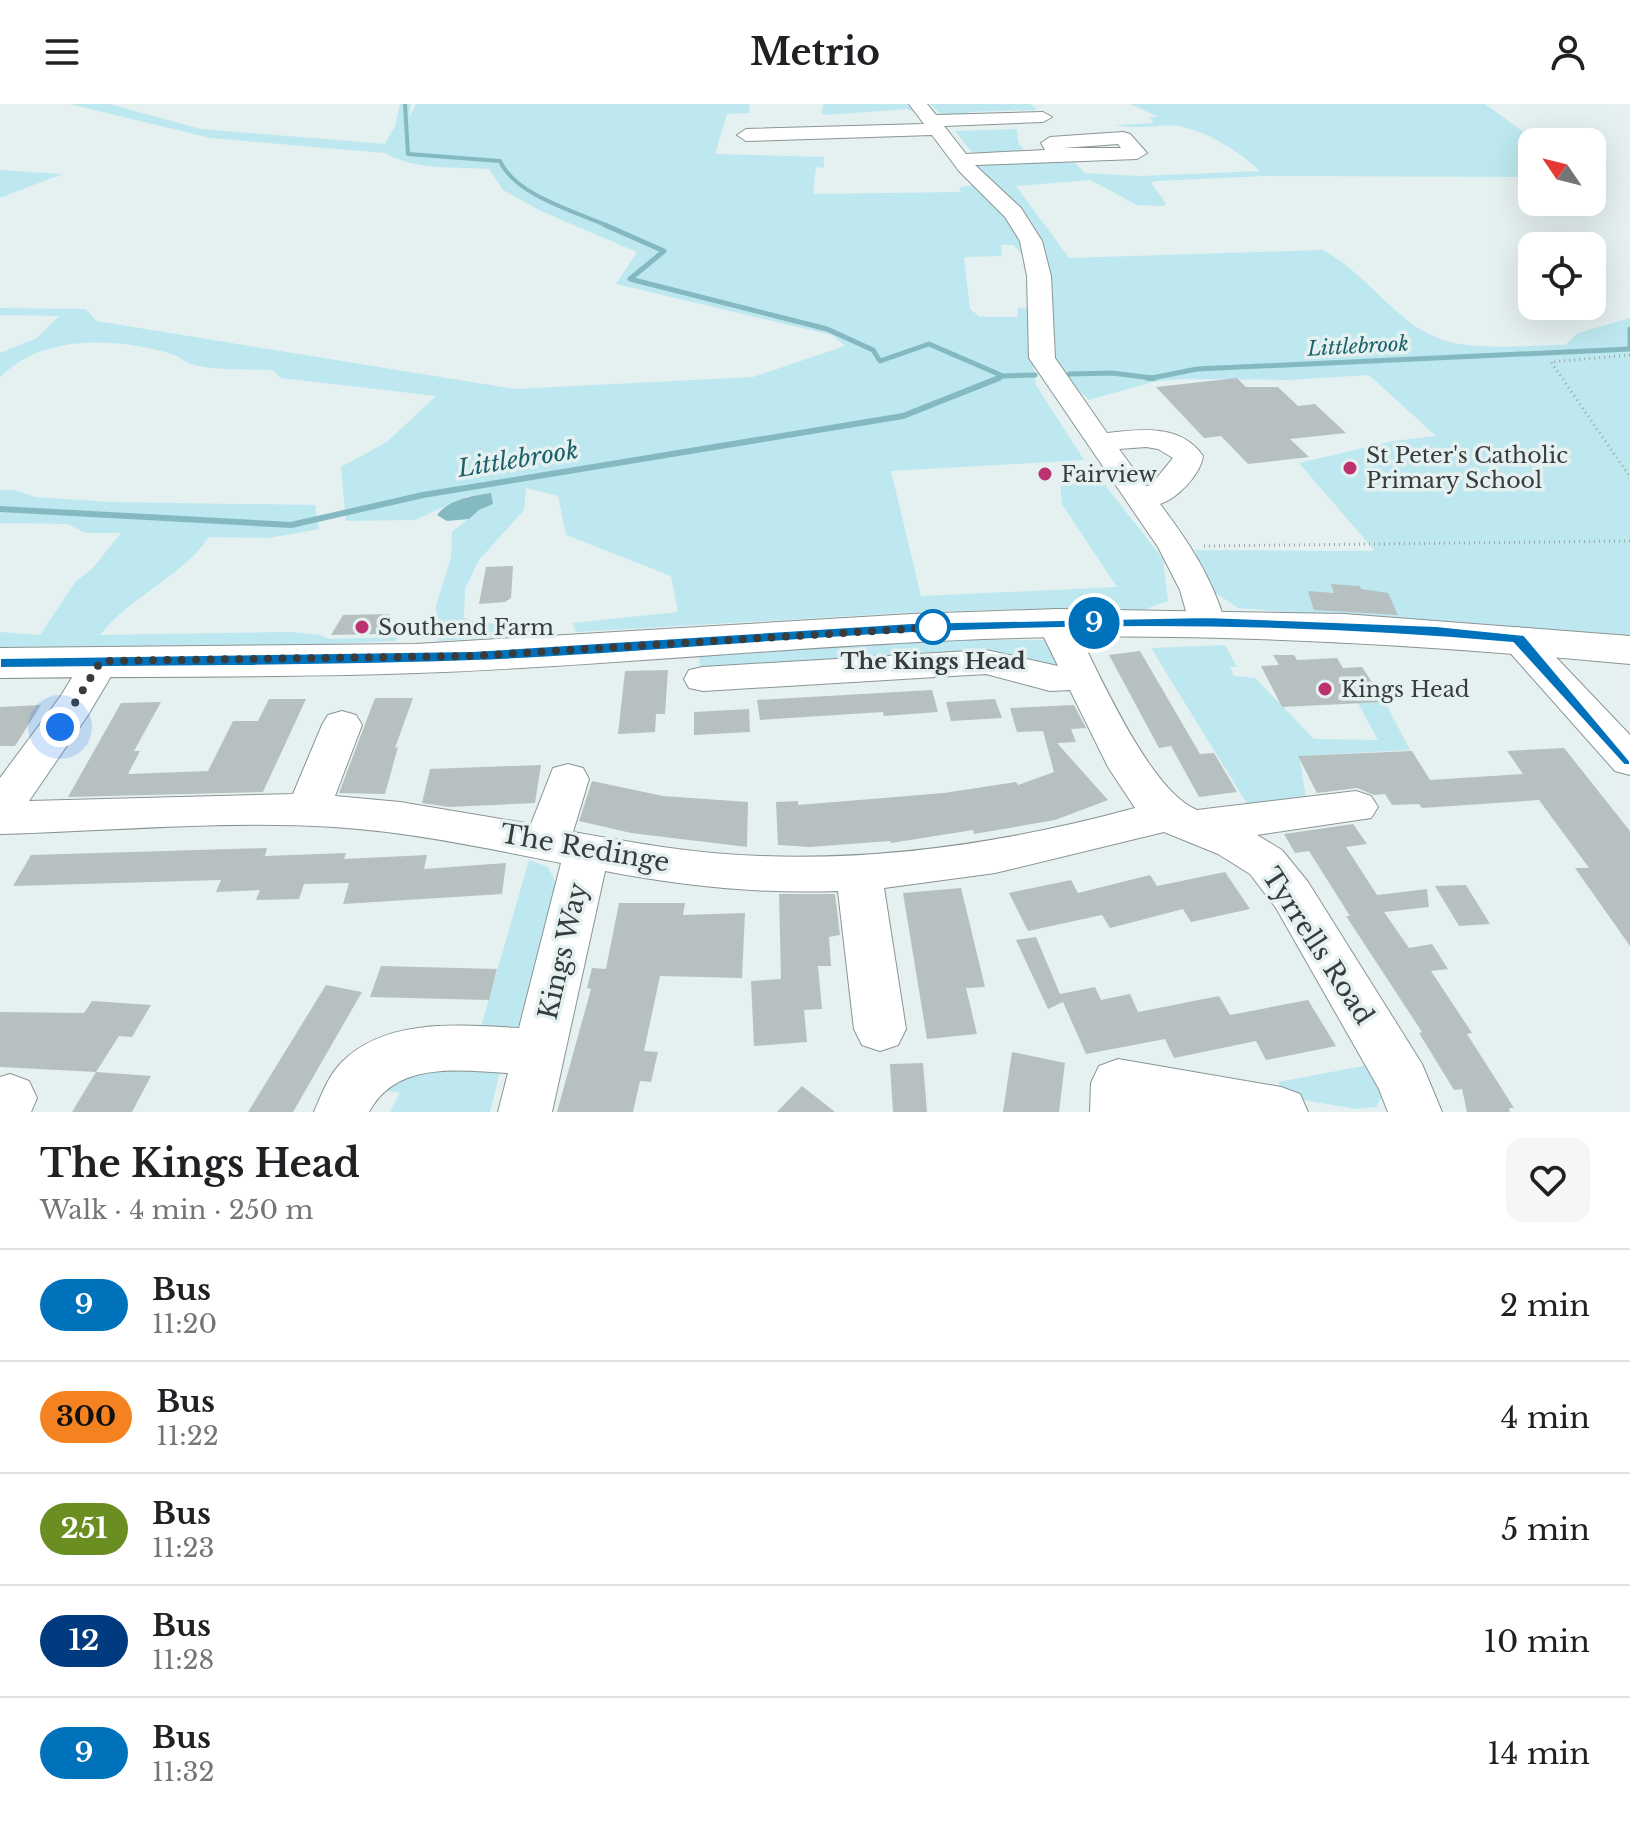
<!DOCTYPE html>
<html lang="en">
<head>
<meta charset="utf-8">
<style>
	body { margin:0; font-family:"Libre Baskerville",serif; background:#f6f6f6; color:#202124; height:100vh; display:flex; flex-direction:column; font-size:30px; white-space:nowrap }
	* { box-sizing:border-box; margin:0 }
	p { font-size:26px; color:#757577 }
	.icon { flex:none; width:44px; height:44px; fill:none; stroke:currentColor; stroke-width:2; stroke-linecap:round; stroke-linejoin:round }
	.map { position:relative; height:1008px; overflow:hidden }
	.details { display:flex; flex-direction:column; background:#fff; flex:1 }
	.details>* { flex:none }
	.badge { padding:0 16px; border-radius:26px; font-size:28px; line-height:52px }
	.needle { width:52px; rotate:305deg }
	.tools { position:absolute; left:1518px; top:24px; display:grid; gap:16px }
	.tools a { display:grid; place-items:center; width:88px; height:88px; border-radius:16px; background:#fff; box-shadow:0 8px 32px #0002; font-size:40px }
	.you { position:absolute; width:40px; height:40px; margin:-20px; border:6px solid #fff; border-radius:50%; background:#1a73e8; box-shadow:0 0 0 12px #1a73e833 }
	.map>.badge { position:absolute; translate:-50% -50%; box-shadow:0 0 0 4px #fff }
	.round { display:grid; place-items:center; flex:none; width:84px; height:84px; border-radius:16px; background:#f6f6f6 }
	.overview { display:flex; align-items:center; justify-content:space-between; height:136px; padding:0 40px }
	h1 { font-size:38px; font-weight:800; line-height:60px }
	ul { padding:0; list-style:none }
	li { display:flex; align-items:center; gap:24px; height:112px; padding:0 40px; border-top:2px solid #e0e0e0 }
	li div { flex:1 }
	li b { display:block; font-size:30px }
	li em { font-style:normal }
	li .badge { min-width:88px; font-weight:700; text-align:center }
	header { display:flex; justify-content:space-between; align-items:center; height:104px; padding:0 40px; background:#fff; font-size:36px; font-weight:800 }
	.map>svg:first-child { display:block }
</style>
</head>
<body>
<header><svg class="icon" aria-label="menu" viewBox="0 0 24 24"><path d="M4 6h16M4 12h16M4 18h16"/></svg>Metrio<svg class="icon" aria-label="person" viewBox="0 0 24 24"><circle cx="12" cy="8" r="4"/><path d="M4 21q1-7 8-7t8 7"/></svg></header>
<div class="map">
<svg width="1630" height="1008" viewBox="0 0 1630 1008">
	<rect width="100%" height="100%" fill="#e5f0f1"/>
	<!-- green -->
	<path fill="#bde8ef" d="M70,0h39l92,25 184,15 10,-18 5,-22h11l-2,14 7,-14h333l1,9 -23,1 -12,40 109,3v11l-8,-1 -3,27 148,-2 -2,-4 23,-5 -8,-18 2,-8 -21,-26 62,-2 1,13 11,15 38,-2 18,18 55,3 120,-5c-20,-19 -54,-41 -83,-45 -20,-2 -37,4 -62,-1l39,-2 -5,-6h10l-29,-13h355l52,38h-5v35l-267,-1 -110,5 -4,2 15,20 -2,3 -27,-1 -47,-25 -74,6 53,72 253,-8c43,21 69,68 113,87 33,15 94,8 130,8l13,-12 52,-15v323l-392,-33 -31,-21 -12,-37 180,1 -76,-88 94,-22 43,-5 -67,-61 -80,5 -108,-1 -29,3 -63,18 -31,-29 -15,-44 -9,-72 -12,-1 -9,-9h-12l1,11 -38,1 6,52 10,8h37l1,-9 18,1 -4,48 4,28 48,75 -193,11 30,125 196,-9 -55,-83 -2,-20 41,-4 62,79 5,42 -25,9 -136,-1 -105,4 -326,19 -4,-9 106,-11 -7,-36 -105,-41 -8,-39 -32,-8 -2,22 -45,50 -14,29 -1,29 16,5 71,2 -2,9 -111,7 -2,-35 15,-49 1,-25 27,-22 14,-6 -25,-8 -53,24 -69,1 -5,-54 46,-25 49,-46 -155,-18 -9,-8c-25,-1 -57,1 -81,-6 -7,-3 -14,-9 -22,-11 -55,-15 -125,-19 -169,24v-24l37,-15 22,-22 -59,-1v-7l86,1 10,12 419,68 238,-12 92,-31 -13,-11 -216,-51 21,-32 -94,-40 -40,-22 -14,-21c-33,-2 -77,1 -104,-16l-175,-15z
		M824,0h94v10l-11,-5 -82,6 -4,-3z
		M930,0h101l6,6 -69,2v7l-21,1z
		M0,66l62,4 -62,24z
		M0,386h15l20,7 76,5 204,3 4,24 -50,9 -60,-1c-28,41 -79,59 -109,98l192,-3 29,3 8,4 68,-2 -1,4 -68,3 -8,3 -320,7v-22l40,3 36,-54 16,-12 29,-36h-36l-17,-9 -68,-1z
		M919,536h128l16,26 -19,3 -344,-1 -1,-15z
		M1225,541l12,22h-7l4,9 21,2 59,61 64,1 -20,-37 27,-1 25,48 -111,6 8,47 -58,4 -98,-159z
		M529,756l19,7 8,16 -24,112 -17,39 -38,7z
		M407,956l94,8 -11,44h-100l10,-19 -27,-5z
		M1374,960l10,30 -8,13 -19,2 -72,-12 -7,-15z"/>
	<!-- water -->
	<path fill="#85b9c2" d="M491,389l2,11 -14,6 -10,9 -22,2 -10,-6c12,-16 35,-19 54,-22z"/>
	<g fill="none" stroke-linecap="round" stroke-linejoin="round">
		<!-- stream-far2 -->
		<path stroke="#85b9c2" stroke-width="4" d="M405,0l3,50 92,7c16,35 75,50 110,66"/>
		<!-- stream-far1 -->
		<path stroke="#85b9c2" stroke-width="5" d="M605,121l59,26 -34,28 197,50 46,21 7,11 49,-17 74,32
			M1069,270l43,-1 40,5 45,-9 433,-20v-20
			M994,276l9,-4 32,-1"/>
		<!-- stream -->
		<path stroke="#85b9c2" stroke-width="6" d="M1148,274h6
			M0,405l291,16 132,-30 480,-79 96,-38"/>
	</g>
	<!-- building -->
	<path fill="#b6c0c1" d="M1237,274l9,9h32l20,19 17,-2 31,29 -56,6 19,18 -61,7 -27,-28 -17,2 -48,-51z
		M513,462l-2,32 -6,4 -26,2 7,-37z
		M1331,480l29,2 1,3 27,4 10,22 -84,-5 -6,-19 26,2z
		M389,510l-9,20 -49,1 12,-20z
		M1140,547l60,103 14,-1 23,39 -38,5 -28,-51 -12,2 -50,-93z
		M1273,551h21l3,5 40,-2 6,10 19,-1 23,35 -103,5 -21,-41 18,-1z
		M668,566l-3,44h-9l-1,18 -37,2 7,-63z
		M932,586l6,22 -54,4 -1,-4 -123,8 -3,-20z
		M375,594h38l-18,50 3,-1 -13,47 -46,-1z
		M269,595h37l-43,93 -195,5 53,-94 40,-1 -27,49h6l-12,23 80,-3 25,-50h25z
		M995,595l7,19 -51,3 -5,-19z
		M41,601l-26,41h-15v-39z
		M1074,601l12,23 -15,1 5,13 -19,1 51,57 -53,20 -81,14 -1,-4 -82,13 -1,-2 -80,6 -32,-2 -2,-43 22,-1v4l146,-12 72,-11 2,3 36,-13 -11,-41 -26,1 -7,-24z
		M749,605l1,23 -56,3v-23z
		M1564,644l66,83v115l-55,-78h14l-50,-68 -117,8 -3,-4 -27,1 -7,-11 -11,1 -17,-7 -40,5 -19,-37 114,-5 18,29 93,-6 -16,-23z
		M541,661l-6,38 -86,4 -27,-4 8,-34z
		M592,677l71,15 85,6 -1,45 -116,-14 -52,-12z
		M1353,720l14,20 -21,3 31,48 50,-6 2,18 -45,5 25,36 23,-4 16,25 -17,2 41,62 -5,1 47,74h-5l1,4h-43l-5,-23 -8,1 -35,-57 3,-1 -76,-116h4l-41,-65 -14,2 -11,-19z
		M267,744l-2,8 81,-3 -2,6 83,-4 -3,14 82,-6 -4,31 -159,10 6,-21 -45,1 -5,15 -43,1 4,-10 -44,2 5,-12 -208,6 18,-31z
		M1225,768l25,37 -59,13 -8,-13 -73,19 -8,-13 -74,16 -19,-38 62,-13 7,13 72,-18 7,11z
		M1466,781l24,39 -31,2 -24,-40z
		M961,784l24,99 -19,1 11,46 -50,5 -24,-146z
		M779,790h56l5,41 -11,2 2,29h-13l4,43 -18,1 3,32 -53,4 -3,-65 30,-2z
		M619,799h66l-2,12 62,-2 -3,65 -82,-2 -16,75 14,1 -7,30 -11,-1 -7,31h-76l34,-123 -4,-1 5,-20 14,1z
		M1036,833l24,57 35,-7 6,13 29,-6 8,18 81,-16 11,19 78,-15 28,46 -70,14 -10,-19 -82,17 -9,-19 -79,15 -23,-52 -15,7 -32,-69z
		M381,862l116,3 -8,31 -119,-3z
		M326,881l36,7 -69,120h-45z
		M92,897l59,4 -19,32 -13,-1 -23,36 -96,-5v-55l84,1z
		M1012,948l53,11 -6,49h-56z
		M923,959l4,49h-34l-3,-48z
		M96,968l55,4 -19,36h-60z
		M802,982l33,26h-58z"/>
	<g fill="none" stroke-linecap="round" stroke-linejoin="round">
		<defs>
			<path id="minor" d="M909,0h18l9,11 107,-3 9,5 -9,5 -99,4 22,28 79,-4 -4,-7 9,-6 73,-5 7,2 17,19 -10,6 -162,6 46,43 21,33 9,35 4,82 52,75c34,-4 74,-9 96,23 -2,18 -26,43 -43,48 28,37 52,73 65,118l-5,8 -13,3 -13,-3 -5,-8 -9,-32 -22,-43 -129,-189 -2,-82 -7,-35 -15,-24 -46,-46 -27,-36 -186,6 -9,-6 9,-6 178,-5zM1118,40l3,4h-58zM1146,343l12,2 15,9 -22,27 -5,1 -27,-37z
				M1055,508l13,3 5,8c25,47 76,168 124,187l159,-19 15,5 7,11 -7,11 -114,17 25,15 26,32 114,182 20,48h-54l-9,-23 -103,-181 -26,-34 -32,-20 -54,-22 -169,41 -111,15 22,141 -8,16 -18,6 -18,-6 -8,-16 -16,-138c-78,3 -156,-5 -233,-20l-53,241h-54l10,-39c-50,-3 -112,-12 -139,39h-55c7,-16 14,-36 27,-49 44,-46 121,-38 178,-35l42,-165c-75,-15 -150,-31 -227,-36 -111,-7 -223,4 -334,7v-56l60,-81 28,-45 13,-3 13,3 6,9 -32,54 -59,86 264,-7 29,-69 6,-10 14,-4 14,4 6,10 -27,71 65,6 131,22 22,-56 15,-4 15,4 6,11 -16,53c62,11 124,22 187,24 127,5 254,-15 375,-48l-27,-41 -38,-77 -20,1 -64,-17 -283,17 -14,-3 -5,-9 5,-9 14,-3 283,-17 72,16 -21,-43 5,-8z
				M1518,523l13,4 99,104v40l-15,-4 -110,-124 -6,-8 6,-8z
				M1118,955l163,28 19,7 8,18h-218l1,-29 8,-17z
				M10,970l19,7 8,17 -6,14h-31v-35z"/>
			<path id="major" d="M1057,505l287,5 286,22v28c-215,-20 -431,-33 -647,-25 -188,7 -376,27 -565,34 -139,5 -279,3 -418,5v-30l416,-4 496,-30z"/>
		</defs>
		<!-- minor casing -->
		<use href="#minor" stroke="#8b9495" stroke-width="2"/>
		<!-- major casing -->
		<use href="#major" stroke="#8b9495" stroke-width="2"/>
		<!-- path -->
		<path stroke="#9ea6a7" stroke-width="3" stroke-dasharray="1 4" stroke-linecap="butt" d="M1630,251l-79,7 79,115
			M1204,442l426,-5"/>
		<!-- minor -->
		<use href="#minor" fill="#fff" fill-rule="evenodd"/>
		<!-- major -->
		<use href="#major" fill="#fff" fill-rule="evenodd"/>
	</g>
	<!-- line -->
	<path fill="#0072bc" stroke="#fff" stroke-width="2" d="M1207,513l229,9 88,9 106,126v4h-6l-111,-122c-199,-18 -400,-20 -600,-10 -147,7 -294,23 -441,28 -157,6 -315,5 -472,7v-10l473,-7 439,-28z"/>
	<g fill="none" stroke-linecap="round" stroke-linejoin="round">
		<!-- walk -->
		<path stroke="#383c3d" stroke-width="8" stroke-dasharray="0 14.4" d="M60,623l41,-66 372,-5 467,-29h-7"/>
	</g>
	<!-- markers -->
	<g fill="#bb326e" stroke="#e5f0f1" stroke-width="3">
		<circle cx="1350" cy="364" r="8"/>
		<circle cx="1045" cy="370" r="8"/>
		<circle cx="362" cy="523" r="8"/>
		<circle cx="1325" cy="585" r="8"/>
	</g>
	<circle fill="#fff" stroke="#0072bc" stroke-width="4" cx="933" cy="523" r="16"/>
	<g text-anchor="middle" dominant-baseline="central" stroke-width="7" stroke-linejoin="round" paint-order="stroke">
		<!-- far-water labels -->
		<g font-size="20" font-style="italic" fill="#1b616a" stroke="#e5f0f1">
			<text transform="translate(1358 242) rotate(-3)">Littlebrook</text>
		</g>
		<!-- poi labels -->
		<g font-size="22" fill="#383c3d" stroke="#e5f0f1" text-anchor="start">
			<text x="1366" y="351">St Peter's Catholic<tspan x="1366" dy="25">Primary School</tspan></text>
			<text x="1061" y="370">Fairview</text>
			<text x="378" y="523">Southend Farm</text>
			<text x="1341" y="585">Kings Head</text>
		</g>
		<!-- stop labels -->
		<g font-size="22" font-weight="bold" fill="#383c3d" stroke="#e5f0f1">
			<text x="933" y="557">The Kings Head</text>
		</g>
		<!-- water labels -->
		<g font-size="24" font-style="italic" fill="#1b616a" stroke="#e5f0f1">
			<text transform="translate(518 355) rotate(-9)">Littlebrook</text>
		</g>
		<!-- near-street labels -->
		<g font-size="26" fill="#383c3d" stroke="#e5f0f1">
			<text transform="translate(585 744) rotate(10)">The Redinge</text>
			<text transform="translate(1318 842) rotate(57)">Tyrrells Road</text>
			<text transform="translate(563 847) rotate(-77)">Kings Way</text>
		</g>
	</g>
</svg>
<div class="tools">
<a><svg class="needle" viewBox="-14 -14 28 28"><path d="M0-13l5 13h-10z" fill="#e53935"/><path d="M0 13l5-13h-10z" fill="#757577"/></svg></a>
<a><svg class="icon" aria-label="locate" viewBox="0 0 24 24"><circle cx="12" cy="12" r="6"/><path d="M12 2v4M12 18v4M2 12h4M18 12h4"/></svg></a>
</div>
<div class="you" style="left:60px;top:623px"></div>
<b class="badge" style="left:1094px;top:519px;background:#0072bc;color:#fff">9</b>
</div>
<section class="details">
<div class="overview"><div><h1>The Kings Head</h1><p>Walk · 4 min · 250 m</p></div><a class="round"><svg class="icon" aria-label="heart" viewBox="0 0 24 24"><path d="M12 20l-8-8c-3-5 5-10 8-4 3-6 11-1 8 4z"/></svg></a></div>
<ul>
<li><span class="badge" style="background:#0072bc;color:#fff">9</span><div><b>Bus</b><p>11:20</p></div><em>2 min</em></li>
<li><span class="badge" style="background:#f58220;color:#111">300</span><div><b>Bus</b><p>11:22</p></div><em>4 min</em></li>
<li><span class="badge" style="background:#6b8e23;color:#fff">251</span><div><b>Bus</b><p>11:23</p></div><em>5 min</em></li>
<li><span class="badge" style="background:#003b80;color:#fff">12</span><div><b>Bus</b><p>11:28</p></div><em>10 min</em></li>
<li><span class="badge" style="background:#0072bc;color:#fff">9</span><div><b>Bus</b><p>11:32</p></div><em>14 min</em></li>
</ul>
</section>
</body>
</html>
